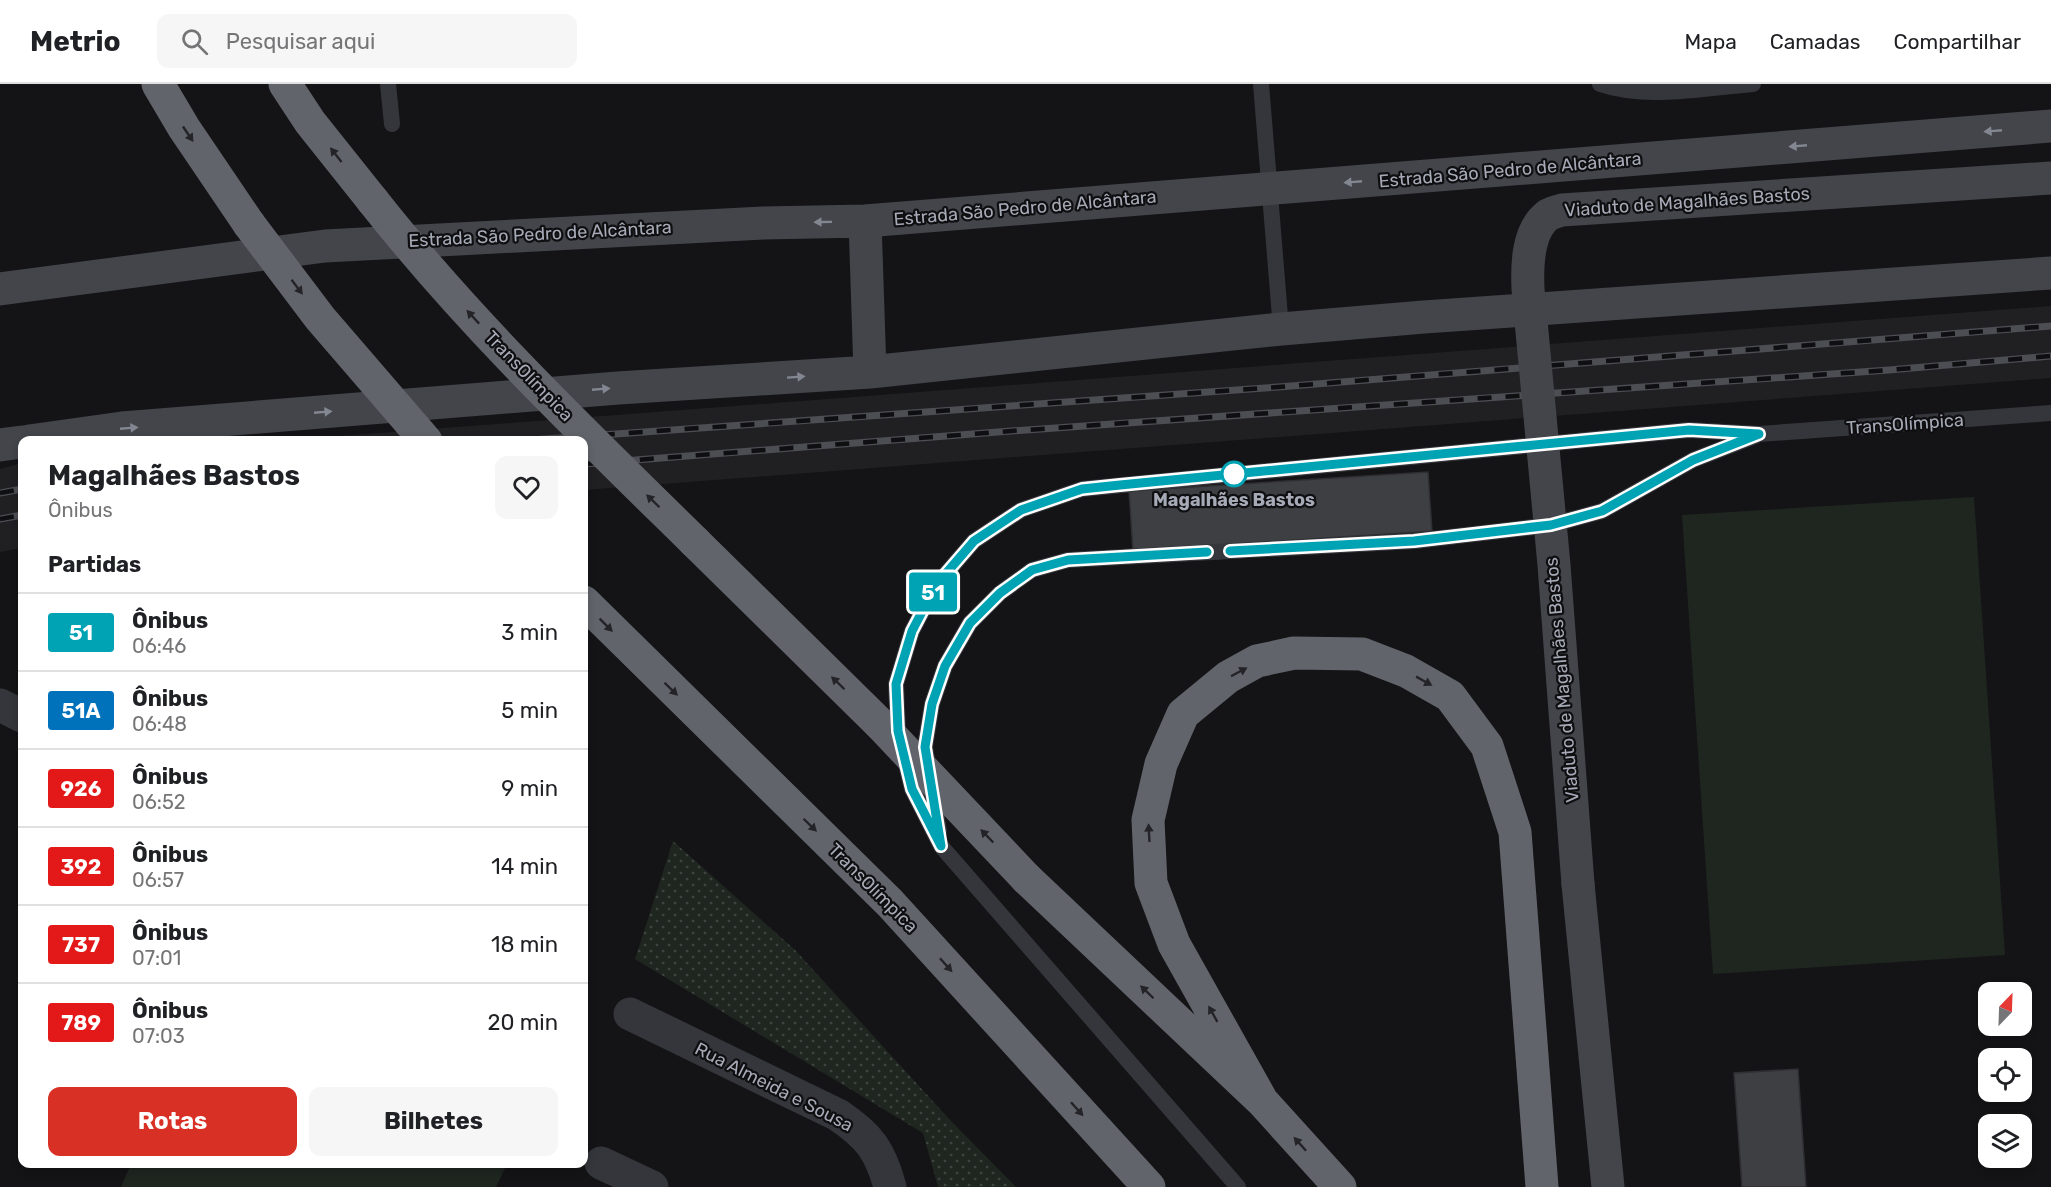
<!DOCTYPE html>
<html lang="pt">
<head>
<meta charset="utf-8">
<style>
	body { margin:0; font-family:Rubik,sans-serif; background:#f6f6f6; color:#202124; height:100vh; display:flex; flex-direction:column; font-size:22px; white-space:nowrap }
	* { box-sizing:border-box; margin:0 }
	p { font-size:20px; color:#757577 }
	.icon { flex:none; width:33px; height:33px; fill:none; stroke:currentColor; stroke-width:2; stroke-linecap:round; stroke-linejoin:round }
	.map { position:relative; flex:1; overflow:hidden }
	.details { position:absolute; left:18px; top:352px; width:570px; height:732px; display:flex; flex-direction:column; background:#fff; border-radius:12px; box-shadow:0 3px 9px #0003 }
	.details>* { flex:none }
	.badge { padding:0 12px; border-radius:4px; font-size:21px; line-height:39px }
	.needle { width:39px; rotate:23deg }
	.controls { position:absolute; left:1978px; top:898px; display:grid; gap:12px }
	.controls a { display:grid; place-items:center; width:54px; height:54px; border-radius:12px; background:#fff; box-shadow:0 3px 9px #0003; font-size:30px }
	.map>.badge { position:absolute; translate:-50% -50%; box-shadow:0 0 0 3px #fff }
	h2 { padding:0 30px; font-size:22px; line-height:54px }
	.round { display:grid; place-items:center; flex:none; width:63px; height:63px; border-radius:12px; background:#f6f6f6 }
	.head { display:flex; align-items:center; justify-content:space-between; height:102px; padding:0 30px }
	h1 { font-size:28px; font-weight:700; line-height:45px }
	.action { display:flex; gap:12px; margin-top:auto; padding:12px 30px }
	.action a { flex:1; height:69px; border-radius:12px; background:#d93025; color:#fff; font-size:24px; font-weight:700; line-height:69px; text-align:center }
	.action a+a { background:#f6f6f6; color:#202124 }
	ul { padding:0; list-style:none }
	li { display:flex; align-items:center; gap:18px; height:78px; padding:0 30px; border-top:2px solid #e0e0e0 }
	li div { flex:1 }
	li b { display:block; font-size:22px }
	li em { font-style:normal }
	li .badge { min-width:66px; font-weight:700; text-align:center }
	header { display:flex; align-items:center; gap:36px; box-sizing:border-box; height:84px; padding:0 30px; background:#fff; border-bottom:2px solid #e0e0e0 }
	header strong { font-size:28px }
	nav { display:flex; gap:33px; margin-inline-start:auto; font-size:21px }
	.search { width:420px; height:54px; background:#f6f6f6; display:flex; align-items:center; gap:15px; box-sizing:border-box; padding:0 21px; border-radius:12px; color:#757577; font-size:22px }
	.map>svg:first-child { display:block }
</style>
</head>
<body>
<header>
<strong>Metrio</strong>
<div class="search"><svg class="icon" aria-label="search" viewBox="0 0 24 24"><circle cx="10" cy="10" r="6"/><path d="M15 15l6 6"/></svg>Pesquisar aqui</div>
<nav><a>Mapa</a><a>Camadas</a><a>Compartilhar</a></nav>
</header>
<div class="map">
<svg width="2051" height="1103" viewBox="0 0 2051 1103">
	<defs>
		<pattern id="park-dots" width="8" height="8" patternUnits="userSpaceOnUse" patternTransform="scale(1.5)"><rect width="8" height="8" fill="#1f2620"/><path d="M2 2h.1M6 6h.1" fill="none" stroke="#3d433e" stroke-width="1.8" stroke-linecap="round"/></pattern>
	</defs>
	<rect width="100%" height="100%" fill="#141416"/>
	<!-- built -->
	<path fill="#202023" d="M2051,222v72l-1467,112v-49h-310z
		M22,379v85l-22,4v-83z"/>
	<!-- grass -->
	<path fill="#1f2620" d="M1974,413l31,458 -292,19 -31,-459z
		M131,1080h376l-11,23h-375z"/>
	<!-- park -->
	<path fill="url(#park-dots)" d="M673,757l122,109 155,170 66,67h-78l-15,-54 -288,-174z"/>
	<!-- building -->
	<path fill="#3e3f43" stroke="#2f2e32" stroke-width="1.5" d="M1428,388l4,59 -299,20 -4,-60z
		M1798,985l8,118h-64l-8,-114z"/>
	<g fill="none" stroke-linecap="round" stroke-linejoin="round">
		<!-- lane -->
		<path stroke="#35363b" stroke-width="16" d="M388,0l4,40
			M1261,0l20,245
			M1600,0c47,16 105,4 153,0
			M939,747l-14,-84 7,-43 13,-38 25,-43 30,-30 32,-23 36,-10 347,-19 136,-16 51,-14 91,-51 62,-24
			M1238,1103l-297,-341 -29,-57 -14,-58 -2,-47 16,-53 24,-46 38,-44 47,-31 61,-21 607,-59 70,4 292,-21"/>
		<!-- street -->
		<path stroke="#35363b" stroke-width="33" d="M0,621l22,11
			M630,930l208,101c31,21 42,35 52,72
			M601,1079l51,24"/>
		<!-- secondary -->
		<path stroke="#43454b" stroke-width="33" d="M865,137l5,151
			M0,205l325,-43 438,-23 102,-2 1186,-95
			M29,357l93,-13 496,-40 252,-16 411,-43 143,-12 627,-44
			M0,361l22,-3
			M1578,800l30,303"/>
		<!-- highway -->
		<path stroke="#62646c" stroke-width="33" d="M158,0l26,44 65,96
			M285,0l25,38 63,79
			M695,458l185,182
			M584,518l306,301 259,284
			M1027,795l235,222 78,86
			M1262,1017l-88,-157 -23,-61 -3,-63 13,-56 22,-50 45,-37 29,-16 37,-8 68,1 44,17 44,25 37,50 28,86 27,355"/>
		<defs>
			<path id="rail" d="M517,357l761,-54 773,-61
				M584,380l427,-33 878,-61 162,-14
				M0,409l22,-4
				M0,435l22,-4"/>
		</defs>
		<!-- rail casing -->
		<use href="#rail" stroke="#4c4e54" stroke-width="7"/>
		<!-- rail -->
		<use href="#rail" stroke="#0f0f11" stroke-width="4.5" stroke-dasharray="14" stroke-linecap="butt"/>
		<!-- secondary-bridge -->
		<path stroke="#43454b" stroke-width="33" d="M1578,800l-24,-319 -26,-276c-1,-23 -1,-58 20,-74 4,-2 10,-4 14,-5l489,-32"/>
		<!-- highway-bridge -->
		<path stroke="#62646c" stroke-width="33" d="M373,117c97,123 210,231 322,341
			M249,140l71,94 106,123
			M880,640l147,155"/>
	</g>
	<!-- one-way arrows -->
	<defs><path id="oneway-solid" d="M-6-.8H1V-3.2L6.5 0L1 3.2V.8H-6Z" transform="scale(1.5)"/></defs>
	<g fill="#838791">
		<use href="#oneway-solid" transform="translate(1993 47) rotate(175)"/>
		<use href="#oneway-solid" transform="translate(1798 62) rotate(175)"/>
		<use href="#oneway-solid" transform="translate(1353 98) rotate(175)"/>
		<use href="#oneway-solid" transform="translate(823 138) rotate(179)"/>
		<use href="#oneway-solid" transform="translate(796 293) rotate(-4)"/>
		<use href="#oneway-solid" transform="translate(601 305) rotate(-5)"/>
		<use href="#oneway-solid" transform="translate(323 328) rotate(-5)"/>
		<use href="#oneway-solid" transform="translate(129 344) rotate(-5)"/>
	</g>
	<g fill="#242428">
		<use href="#oneway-solid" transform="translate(188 50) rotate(56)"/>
		<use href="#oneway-solid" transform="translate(336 71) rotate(-128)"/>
		<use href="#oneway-solid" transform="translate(297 203) rotate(53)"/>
		<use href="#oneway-solid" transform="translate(473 233) rotate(-133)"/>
		<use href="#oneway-solid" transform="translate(653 417) rotate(-136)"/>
		<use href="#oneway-solid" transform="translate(606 541) rotate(45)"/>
		<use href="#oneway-solid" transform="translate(1239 588) rotate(-28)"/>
		<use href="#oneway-solid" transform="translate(1424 597) rotate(29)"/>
		<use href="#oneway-solid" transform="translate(838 599) rotate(-136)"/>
		<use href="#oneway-solid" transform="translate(671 605) rotate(44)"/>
		<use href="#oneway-solid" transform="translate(810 741) rotate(44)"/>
		<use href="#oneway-solid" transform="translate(1149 749) rotate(-93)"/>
		<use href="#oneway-solid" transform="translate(987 752) rotate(-134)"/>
		<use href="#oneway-solid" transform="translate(946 881) rotate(48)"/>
		<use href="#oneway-solid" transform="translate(1147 908) rotate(-136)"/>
		<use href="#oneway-solid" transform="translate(1213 930) rotate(-119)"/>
		<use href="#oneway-solid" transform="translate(1077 1025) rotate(48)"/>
		<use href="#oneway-solid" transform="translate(1300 1060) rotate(-132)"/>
	</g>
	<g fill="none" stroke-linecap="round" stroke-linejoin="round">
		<defs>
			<path id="line" d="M1207,468l-139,8 -36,10 -32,23 -30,30 -25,43 -13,38 -7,43 16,99 -29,-57 -14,-58 -2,-47 16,-53 24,-46 38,-44 47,-31 61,-21 38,-4 569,-55 70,4 -66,26 -91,51 -51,14 -137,16 -184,10"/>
		</defs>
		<!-- line casing -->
		<use href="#line" stroke="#fff" stroke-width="14"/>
		<!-- line -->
		<use href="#line" stroke="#00a3b4" stroke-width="9"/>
	</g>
	<!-- markers -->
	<circle fill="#fff" stroke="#00a3b4" stroke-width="3" cx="1234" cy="390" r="12"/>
	<g text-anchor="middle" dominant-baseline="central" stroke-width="4.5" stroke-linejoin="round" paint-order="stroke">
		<!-- street labels -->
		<g font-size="18" fill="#a6aab6" stroke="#0f0f11">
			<text transform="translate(1510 86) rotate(-5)">Estrada São Pedro de Alcântara</text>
			<text transform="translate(1687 118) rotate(-4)">Viaduto de Magalhães Bastos</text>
			<text transform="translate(1025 124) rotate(-5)">Estrada São Pedro de Alcântara</text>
			<text transform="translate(540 150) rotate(-3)">Estrada São Pedro de Alcântara</text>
			<text transform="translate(529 292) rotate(46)">TransOlímpica</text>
			<text transform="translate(1905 340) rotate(-4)">TransOlímpica</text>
			<text transform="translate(1562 596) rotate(-95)">Viaduto de Magalhães Bastos</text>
			<text transform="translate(873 804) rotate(45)">TransOlímpica</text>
			<text transform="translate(774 1003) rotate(27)">Rua Almeida e Sousa</text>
		</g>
		<!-- stop labels -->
		<g font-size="18" font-weight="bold" fill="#a6aab6" stroke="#0f0f11">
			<text x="1234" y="416">Magalhães Bastos</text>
		</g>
	</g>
</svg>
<div class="controls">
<a><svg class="needle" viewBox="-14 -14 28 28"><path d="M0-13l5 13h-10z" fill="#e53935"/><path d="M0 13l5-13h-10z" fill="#757577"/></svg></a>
<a><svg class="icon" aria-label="locate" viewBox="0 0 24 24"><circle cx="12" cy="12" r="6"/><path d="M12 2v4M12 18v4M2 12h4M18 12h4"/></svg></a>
<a><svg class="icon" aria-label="layers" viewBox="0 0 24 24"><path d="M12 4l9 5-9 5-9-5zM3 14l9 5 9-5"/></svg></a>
</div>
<b class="badge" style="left:933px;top:508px;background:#00a3b4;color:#fff">51</b>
<section class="details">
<div class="head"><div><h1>Magalhães Bastos</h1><p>Ônibus</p></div><a class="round"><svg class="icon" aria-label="heart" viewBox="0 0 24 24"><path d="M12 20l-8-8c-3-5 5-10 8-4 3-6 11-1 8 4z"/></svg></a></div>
<h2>Partidas</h2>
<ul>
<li><span class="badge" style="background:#00a3b4;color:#fff">51</span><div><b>Ônibus</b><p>06:46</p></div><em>3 min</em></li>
<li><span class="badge" style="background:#0072bc;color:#fff">51A</span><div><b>Ônibus</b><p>06:48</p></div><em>5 min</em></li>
<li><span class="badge" style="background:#e31919;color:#fff">926</span><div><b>Ônibus</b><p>06:52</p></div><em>9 min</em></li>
<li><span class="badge" style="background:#e31919;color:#fff">392</span><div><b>Ônibus</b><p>06:57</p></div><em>14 min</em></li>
<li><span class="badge" style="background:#e31919;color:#fff">737</span><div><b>Ônibus</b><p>07:01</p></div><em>18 min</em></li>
<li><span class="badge" style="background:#e31919;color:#fff">789</span><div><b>Ônibus</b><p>07:03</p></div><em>20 min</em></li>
</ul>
<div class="action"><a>Rotas</a><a>Bilhetes</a></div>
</section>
</div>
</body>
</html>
